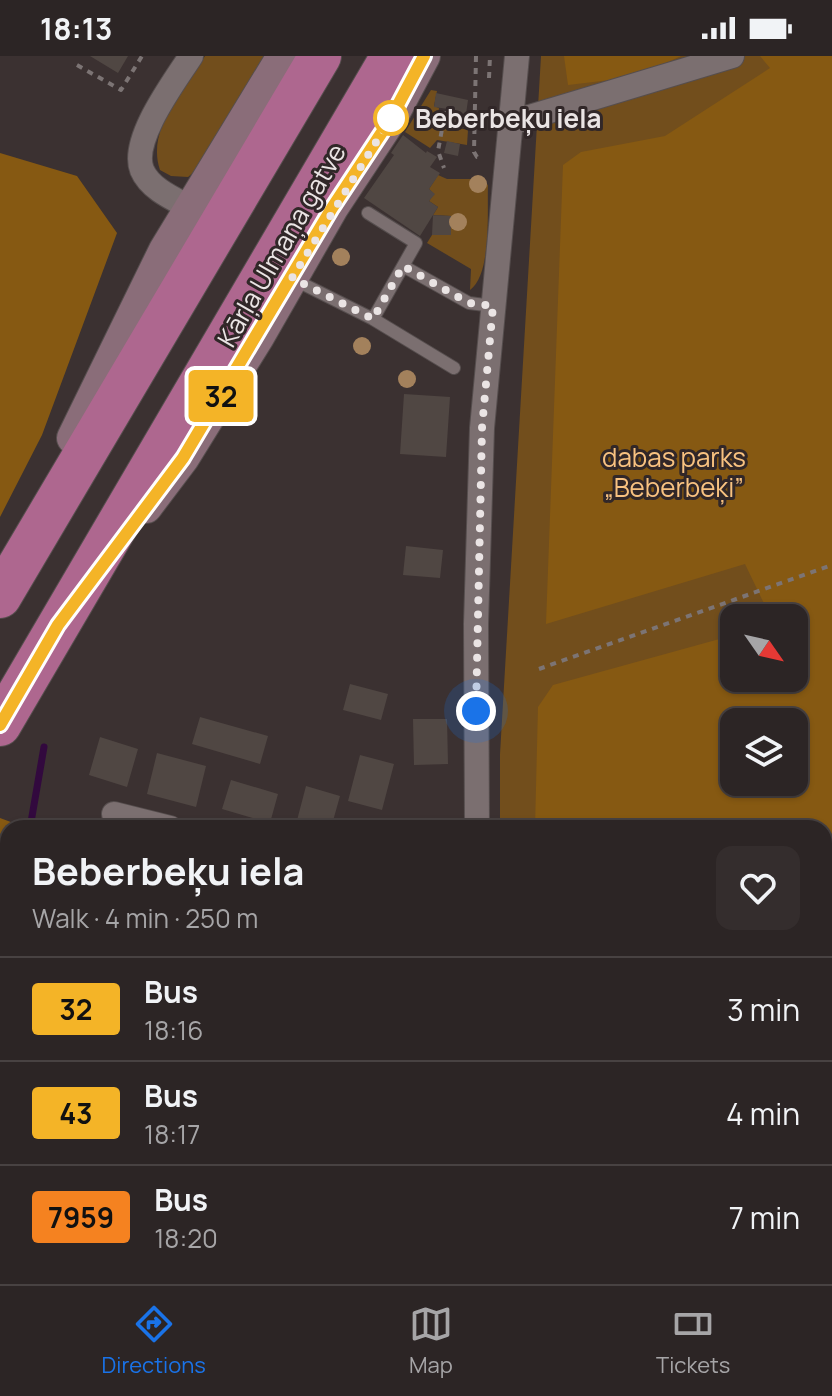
<!DOCTYPE html>
<html lang="en">
<head>
<meta charset="utf-8">
<style>
	body { margin:0; font-family:Manrope,sans-serif; background:#342d2d; color:#f1f3f6; height:100vh; display:flex; flex-direction:column; font-size:30px; white-space:nowrap }
	* { box-sizing:border-box; margin:0 }
	p { font-size:26px; color:#a6a5a7 }
	.icon { flex:none; width:44px; height:44px; fill:none; stroke:currentColor; stroke-width:2; stroke-linecap:round; stroke-linejoin:round }
	.map { position:relative; flex:1; overflow:hidden }
	.drawer { position:absolute; left:0px; top:764px; width:832px; height:464px; display:flex; flex-direction:column; background:#2c2525; border-radius:24px 24px 0 0; box-shadow:0 2px 6px #0004,0 0 0 2px #484242 }
	.drawer>* { flex:none }
	.badge { padding:0 16px; border-radius:6px; font-size:28px; line-height:52px }
	.needle { width:52px; rotate:124deg }
	.fabs { position:absolute; left:720px; top:548px; display:grid; gap:16px }
	.fabs a { display:grid; place-items:center; width:88px; height:88px; border-radius:16px; background:#2c2525; box-shadow:0 2px 6px #0004,0 0 0 2px #484242; font-size:40px }
	.you { position:absolute; width:40px; height:40px; margin:-20px; border:6px solid #fff; border-radius:50%; background:#1a73e8; box-shadow:0 0 0 12px #1a73e833 }
	.map>.badge { position:absolute; translate:-50% -50%; box-shadow:0 0 0 4px #fff }
	.round { display:grid; place-items:center; flex:none; width:84px; height:84px; border-radius:16px; background:#342d2d }
	.headline { display:flex; align-items:center; justify-content:space-between; height:136px; padding:0 32px }
	h1 { font-size:38px; font-weight:700; line-height:60px }
	ul { padding:0; list-style:none }
	li { display:flex; align-items:center; gap:24px; height:104px; padding:0 32px; border-top:2px solid #484242 }
	li div { flex:1 }
	li b { display:block; font-size:30px }
	li em { font-style:normal }
	li .badge { min-width:88px; font-weight:700; text-align:center }
	.status { display:flex; justify-content:space-between; align-items:center; height:56px; padding:0 40px; background:#2c2525; direction:ltr }
	.status svg { height:22px; fill:currentColor }
	.tab-bar { display:flex; justify-content:space-around; align-items:center; height:112px; border-top:2px solid #484242; background:#2c2525; font-size:22px; color:#a6a5a7 }
	.tab-bar a { display:grid; justify-items:center; gap:4px }
	.tab-bar .selected { color:#1a73e8 }
	.map>svg:first-child { display:block }
</style>
</head>
<body>
<div class="status"><b>18:13</b><svg viewBox="0 0 49 12"><path d="M0 12V9h3v3zM5 12V6h3v6zM10 12V3h3v9zM15 12V0h3v12zM26 1h20v11H26zM47 4h2v5h-2z"/></svg></div>
<div class="map">
<svg width="832" height="1228" viewBox="0 0 832 1228">
	<rect width="100%" height="100%" fill="#3b3131"/>
	<!-- green -->
	<path fill="#724e1c" fill-rule="evenodd" d="M205,0h63l-66,109 -14,12 -17,-1 -11,-6c-14,-40 24,-82 45,-114z
		M541,0h291v1228h-332v-8h324v-448h-324v-74zM734,562h60v60h-60zM734,666h60v60h-60z
		M431,34l6,1 -3,15 5,2 -2,15 31,7 -1,15 -30,-5 -7,8 -25,-16z
		M438,119l9,4h34l7,6c-1,27 4,89 -18,105l1,-21 -44,-26 5,-8h19v-19l-18,-1 5,-8 -9,-6 5,-7 -5,-5z"/>
	<!-- forest -->
	<path fill="#865912" fill-rule="evenodd" d="M564,0h117l-46,21 -67,8z
		M760,0h72v1193l-8,-2v-419h-289l3,-121 15,-22 181,-50v43h60v-60h-23l-26,-54 -199,60 17,-459 18,-13 84,-16 105,-68zM734,666h60v60h-60z
		M0,97l77,23 40,57 -75,202 -42,82z
		M0,762l27,10h-19v448h62v8h-70z
		M80,1220h262v8h-262z
		M527,1220h173l-7,8h-167z"/>
	<g fill="none" stroke-linecap="round" stroke-linejoin="round">
		<!-- stream -->
		<path stroke="#32093e" stroke-width="7" d="M30,772l14,-81
			M0,828l8,-15
			M70,1228v-8"/>
	</g>
	<!-- building -->
	<path fill="#504743" d="M90,0h38l-10,17z
		M436,37l32,7 -4,28 -19,-3 3,-16 -14,-2z
		M403,79l23,18 1,-2 10,6 -7,10 10,6 -11,16 6,5 -6,7 9,6 -18,29 -56,-38 30,-43 -3,-2z
		M447,85l13,3 -2,12 -14,-3z
		M433,159l18,1v19h-19z
		M404,338l46,3 -4,60 -46,-3z
		M406,490l37,4 -3,28 -37,-3z
		M350,628l38,10 -7,26 -38,-10z
		M200,661l68,19 -8,28 -68,-20z
		M413,663h34l1,45 -34,1z
		M100,681l38,12 -11,38 -38,-12z
		M157,697l49,13 -10,41 -49,-13z
		M360,699l34,9 -12,46 -34,-9z
		M231,724l47,14 -8,29 -48,-14z
		M306,730l34,10 -9,32h-36z
		M824,1201l8,2v25h-37l2,-8h27z"/>
	<g fill="none" stroke-linecap="round" stroke-linejoin="round">
		<defs>
			<path id="lane" d="M368,157l48,30 -43,76
				M403,210l66,37 24,3
				M295,224l78,39 81,49
				M367,1228l5,-8"/>
			<path id="street" d="M191,0c-16,25 -61,84 -49,114 8,19 32,29 49,38
				M513,66l219,-66
				M114,758l56,14
				M477,772l-1,-204 6,-196 35,-372
				M489,1220v8"/>
			<path id="secondary" d="M73,382l92,-188 118,-194
				M146,451l37,-49 75,-121 74,-129 58,-88 34,-64"/>
			<path id="highway" d="M0,541l320,-541
				M0,669l392,-669"/>
		</defs>
		<!-- lane casing -->
		<use href="#lane" stroke="#564e4e" stroke-width="14"/>
		<!-- street casing -->
		<use href="#street" stroke="#564e4e" stroke-width="26"/>
		<!-- secondary casing -->
		<use href="#secondary" stroke="#564e4e" stroke-width="34"/>
		<!-- highway casing -->
		<use href="#highway" stroke="#564e4e" stroke-width="44"/>
		<!-- path -->
		<path stroke="#7c7474" stroke-width="4" stroke-dasharray="6 6" stroke-linecap="butt" d="M476,0l-2,96 3,5h6
			M77,9l44,25 21,-34
			M489,22l1,-22
			M418,70l27,-13 -7,38 6,17
			M539,613l293,-104"/>
		<!-- lane -->
		<use href="#lane" stroke="#7b6f70" stroke-width="12"/>
		<!-- street -->
		<use href="#street" stroke="#7b6f70" stroke-width="24"/>
		<!-- secondary -->
		<use href="#secondary" stroke="#8a6d79" stroke-width="32"/>
		<!-- highway -->
		<use href="#highway" stroke="#ae678f" stroke-width="42"/>
	</g>
	<!-- trees -->
	<g fill="#a3815c">
		<circle cx="478" cy="128" r="9"/>
		<circle cx="458" cy="166" r="9"/>
		<circle cx="341" cy="201" r="9"/>
		<circle cx="362" cy="290" r="9"/>
		<circle cx="407" cy="323" r="9"/>
	</g>
	<g fill="none" stroke-linecap="round" stroke-linejoin="round">
		<defs>
			<path id="line" d="M0,669l58,-100 125,-167 149,-250 58,-88 34,-64"/>
		</defs>
		<!-- line casing -->
		<use href="#line" stroke="#fff" stroke-width="18"/>
		<!-- line -->
		<use href="#line" stroke="#f4b427" stroke-width="12"/>
		<!-- walk -->
		<path stroke="#eae4e4" stroke-width="8" stroke-dasharray="0 14.4" d="M391,62l-99,160 81,41 30,-53 66,37 24,3 -11,122 -6,283"/>
	</g>
	<!-- markers -->
	<circle fill="#fff" stroke="#f4b427" stroke-width="4" cx="391" cy="62" r="16"/>
	<g text-anchor="middle" dominant-baseline="central" stroke-width="6" stroke-linejoin="round" paint-order="stroke">
		<!-- stop labels -->
		<g font-size="26" font-weight="bold" fill="#eae4e4" stroke="#312728" text-anchor="start">
			<text x="415" y="62">Beberbeķu iela</text>
		</g>
		<!-- street labels -->
		<g font-size="26" fill="#eae4e4" stroke="#312728">
			<text transform="translate(281 189) rotate(-60)">Kārļa Ulmaņa gatve</text>
		</g>
		<!-- park labels -->
		<g font-size="26" fill="#f8c280" stroke="#312728">
			<text x="674" y="401">dabas parks<tspan x="674" dy="30">„Beberbeķi”</tspan></text>
		</g>
	</g>
</svg>
<div class="fabs">
<a><svg class="needle" viewBox="-14 -14 28 28"><path d="M0-13l5 13h-10z" fill="#e53935"/><path d="M0 13l5-13h-10z" fill="#a6a5a7"/></svg></a>
<a><svg class="icon" aria-label="layers" viewBox="0 0 24 24"><path d="M12 4l9 5-9 5-9-5zM3 14l9 5 9-5"/></svg></a>
</div>
<div class="you" style="left:476px;top:655px"></div>
<b class="badge" style="left:221px;top:340px;background:#f4b427;color:#111">32</b>
<section class="drawer">
<div class="headline"><div><h1>Beberbeķu iela</h1><p>Walk · 4 min · 250 m</p></div><a class="round"><svg class="icon" aria-label="heart" viewBox="0 0 24 24"><path d="M12 20l-8-8c-3-5 5-10 8-4 3-6 11-1 8 4z"/></svg></a></div>
<ul>
<li><span class="badge" style="background:#f4b427;color:#111">32</span><div><b>Bus</b><p>18:16</p></div><em>3 min</em></li>
<li><span class="badge" style="background:#f4b427;color:#111">43</span><div><b>Bus</b><p>18:17</p></div><em>4 min</em></li>
<li><span class="badge" style="background:#f58220;color:#111">7959</span><div><b>Bus</b><p>18:20</p></div><em>7 min</em></li>
</ul>
</section>
</div>
<nav class="tab-bar">
<a class="selected"><svg class="icon" aria-label="directions" viewBox="0 0 24 24"><path d="M12 3l9 9-9 9-9-9zM9 14v-3h6M13 9l2 2-2 2"/></svg>Directions</a>
<a><svg class="icon" aria-label="map" viewBox="0 0 24 24"><path d="M3 6l6-2 6 2 6-2v14l-6 2-6-2-6 2zM9 4v14M15 6v14"/></svg>Map</a>
<a><svg class="icon" aria-label="tickets" viewBox="0 0 24 24"><path d="M3 7h18v10H3zM15 7v10"/></svg>Tickets</a>
</nav>
</body>
</html>
